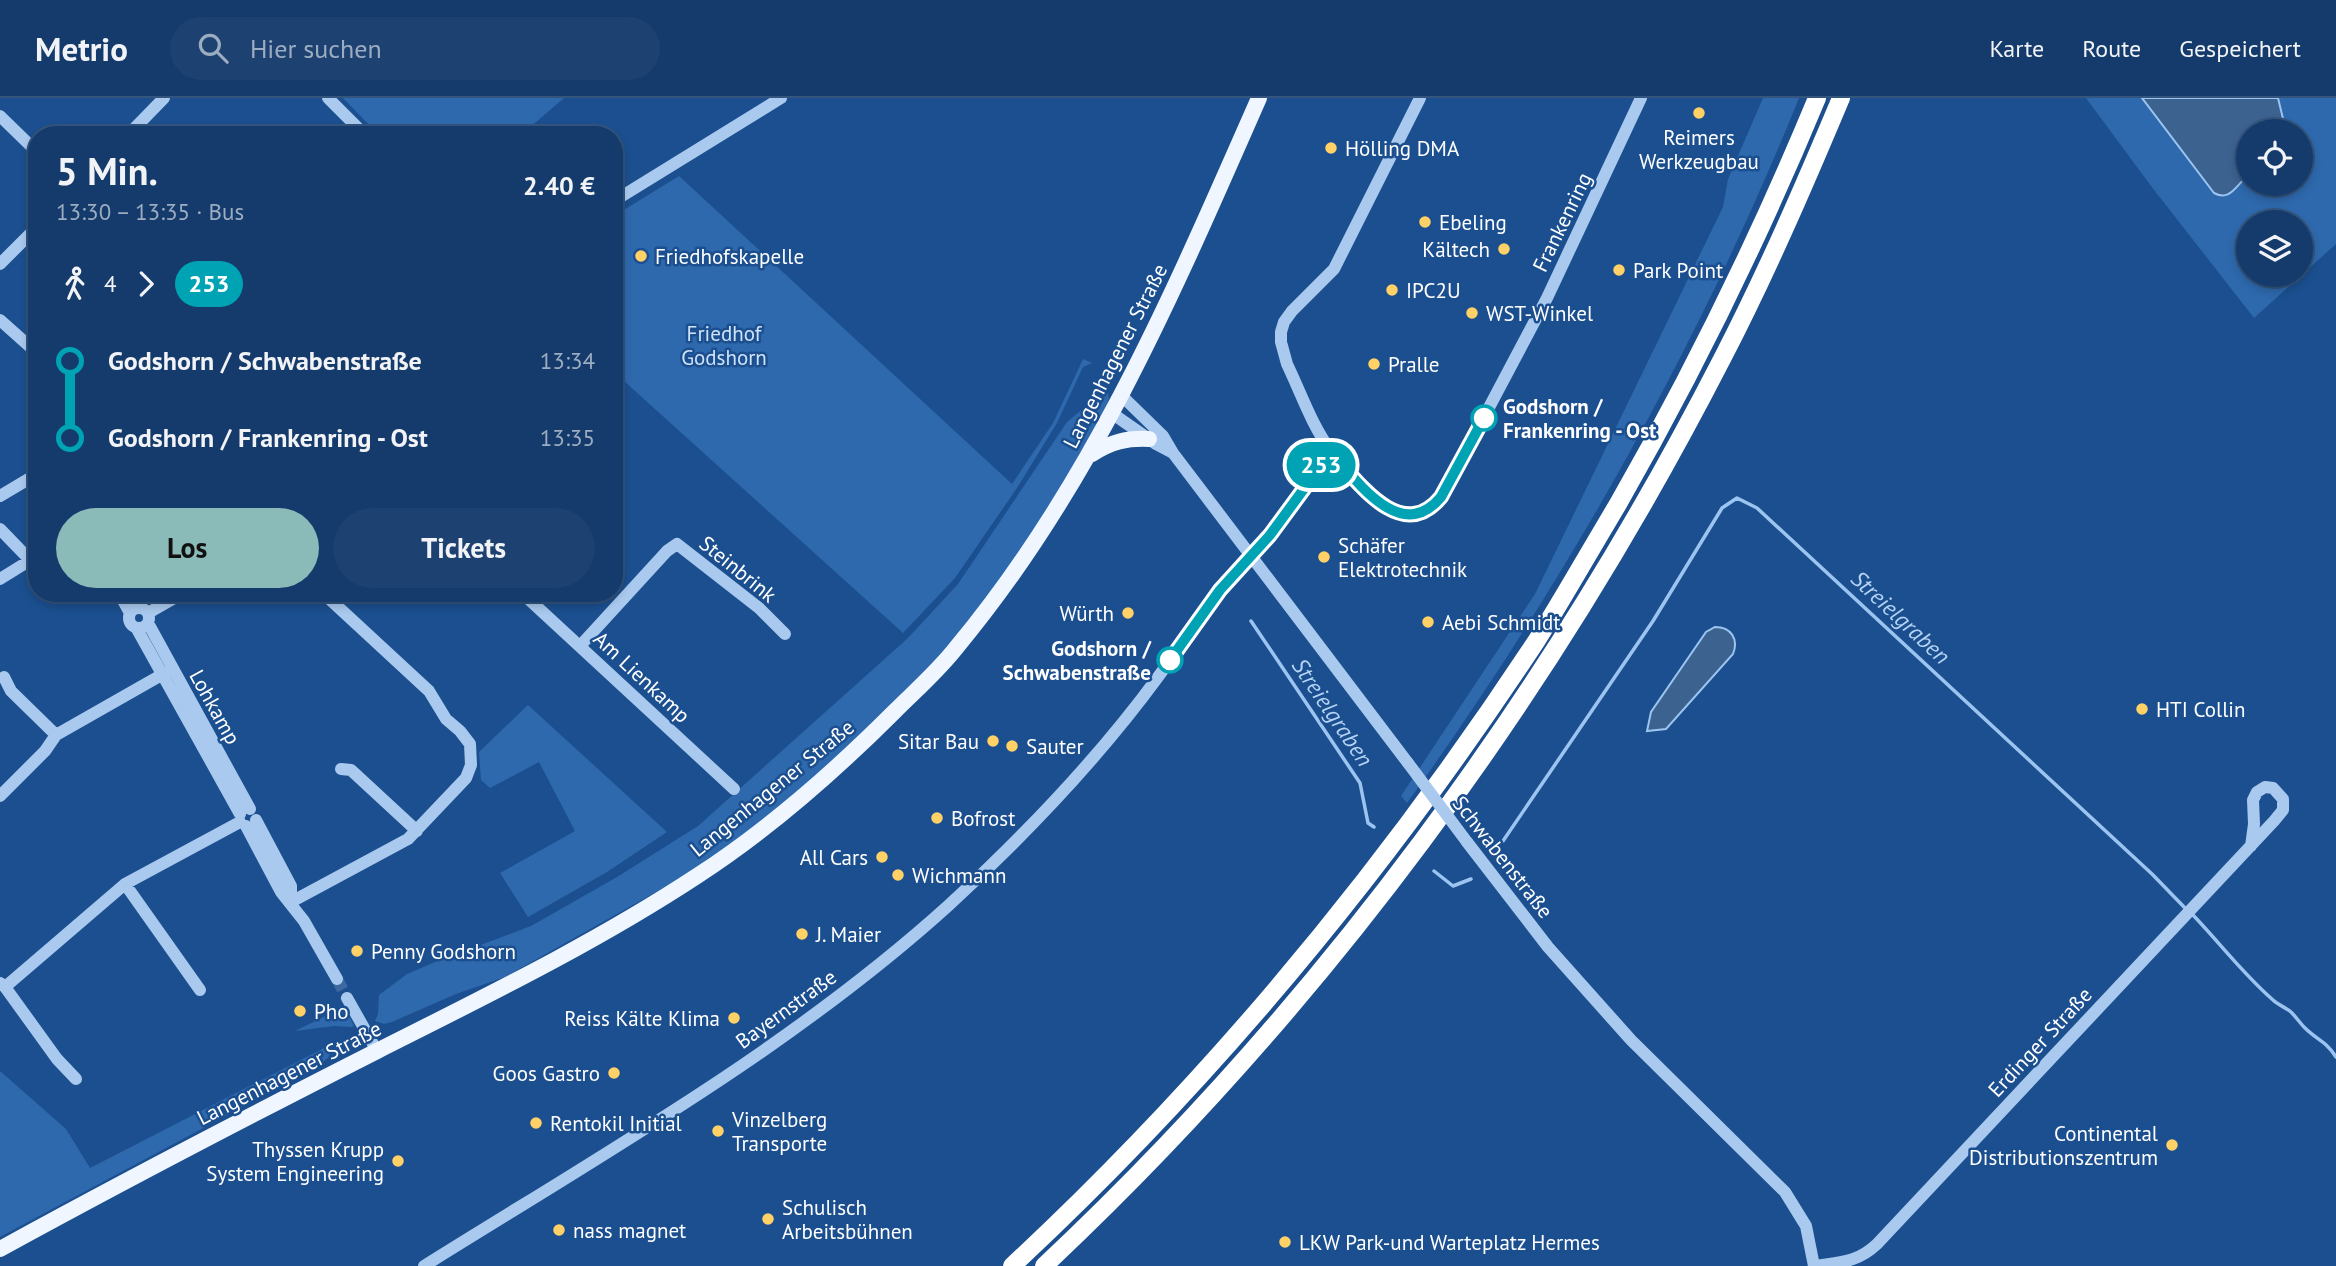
<!DOCTYPE html>
<html lang="de">
<head>
<meta charset="utf-8">
<style>
	body { margin:0; font-family:"PT Sans",sans-serif; background:#1d4271; color:#f1f3f6; height:100vh; display:flex; flex-direction:column; font-size:26px; white-space:nowrap }
	* { box-sizing:border-box; margin:0 }
	p { font-size:23px; color:#9dadc1 }
	.icon { flex:none; width:38px; height:38px; fill:none; stroke:currentColor; stroke-width:2; stroke-linecap:round; stroke-linejoin:round }
	.map { position:relative; flex:1; overflow:hidden }
	.details { position:absolute; left:28px; top:28px; width:595px; height:476px; display:flex; flex-direction:column; background:#143b6b; border-radius:28px; box-shadow:0 4px 10px #0003,0 0 0 2px #33557e }
	.details>* { flex:none }
	.badge { padding:0 14px; border-radius:23px; font-size:24px; line-height:46px }
	.tools { position:absolute; left:2236px; top:21px; display:grid; gap:14px }
	.tools a { display:grid; place-items:center; width:77px; height:77px; border-radius:50%; background:#143b6b; box-shadow:0 4px 10px #0003,0 0 0 2px #33557e; font-size:35px }
	.map>.badge { position:absolute; translate:-50% -50%; box-shadow:0 0 0 4px #fff }
	.legs { display:flex; align-items:center; gap:10px; height:77px; padding:0 28px; font-size:23px }
	.legs p { margin-inline-start:auto }
	.summary { display:flex; align-items:center; justify-content:space-between; height:119px; padding:0 28px }
	h1 { font-size:38px; font-weight:800; line-height:52px }
	.primary-button { display:flex; gap:14px; margin-top:auto; padding:14px 28px }
	.primary-button a { flex:1; height:80px; border-radius:42px; background:#8bbbb9; color:#111; font-size:28px; font-weight:800; line-height:80px; text-align:center }
	.primary-button a+a { background:#1d4271; color:#f1f3f6 }
	ul { padding:0 28px; list-style:none }
	li { display:flex; align-items:center; gap:24px; height:77px; font-size:26px }
	li i { display:grid; place-items:center; width:10px; height:100%; margin:0 9px; background:currentColor }
	li i::after { content:''; width:18px; height:18px; margin:-9px; border:5px solid; border-radius:50%; background:#143b6b }
	li p { margin-inline-start:auto }
	li:first-child i { background:linear-gradient(#0000 50%,currentColor 0) }
	li:last-child i { background:linear-gradient(currentColor 50%,#0000 0) }
	header { display:flex; align-items:center; gap:42px; box-sizing:border-box; height:98px; padding:0 35px; background:#143b6b; border-bottom:2px solid #33557e }
	header strong { font-size:33px }
	nav { display:flex; gap:38px; margin-inline-start:auto; font-size:24px }
	.search { width:490px; height:63px; background:#1d4271; display:flex; align-items:center; gap:18px; box-sizing:border-box; padding:0 24px; border-radius:38px; color:#9dadc1; font-size:26px }
	.map>svg:first-child { display:block }
</style>
</head>
<body>
<header>
<strong>Metrio</strong>
<div class="search"><svg class="icon" aria-label="search" viewBox="0 0 24 24"><circle cx="10" cy="10" r="6"/><path d="M15 15l6 6"/></svg>Hier suchen</div>
<nav><a>Karte</a><a>Route</a><a>Gespeichert</a></nav>
</header>
<div class="map">
<svg width="2336" height="1168" viewBox="0 0 2336 1168">
	<rect width="100%" height="100%" fill="#1b4f8f"/>
	<!-- green -->
	<path fill="#2e69ad" fill-rule="evenodd" d="M343,0h221l-43,37h-142z
		M1763,0h36c-101,250 -235,487 -392,705l-6,-7 134,-202 188,-387 5,-28z
		M2086,0h56l72,95 18,-1 8,-10 9,-7v9h52v-53h-15l-8,-33h58v146l-82,74 -103,-132zM2249,124h52v53h-52z
		M679,78l333,308 41,-61 30,-64 9,4 -9,4 -26,56 -40,65 -62,90 -52,55 -289,-261v-156z
		M1102,295h6l1,6 -25,55 -62,100 -72,94 -101,101 -78,66 -74,54 -192,108 -49,17 -64,28 -8,2 -9,-3 3,-7 1,-19 28,-21 28,-12 96,-36 86,-49 81,-51 210,-188 50,-54 109,-162z
		M528,607l139,127 -60,40 -79,45 -28,-44 75,-42 -36,-69 -49,26 -9,-8 -2,-28z
		M344,909l10,19 -2,1 -18,-1 -39,5z
		M331,949l-2,10 -12,10 -317,170v-166l66,58 24,39 234,-120z"/>
	<!-- water -->
	<path fill="#3c6290" stroke="#9cc4f0" stroke-width="2" d="M2142,0h136l8,33h-37v44c-13,9 -18,27 -35,18z
		M1715,529c16,0 24,12 18,27l-67,75 -19,2 4,-19 55,-80z"/>
	<g fill="none" stroke-linecap="round" stroke-linejoin="round">
		<!-- stream -->
		<path stroke="#9cc4f0" stroke-width="3.5" d="M1251,523l109,162 8,40 6,4
			M1503,743l150,-220 69,-113 15,-10 20,10 395,366 34,35
			M1434,773l19,15 18,-7
			M2192,816c27,28 51,60 81,86 5,5 12,7 18,12 5,5 9,11 14,16 12,12 22,14 31,29"/>
		<!-- minor-tunnel -->
		<path stroke="#3d69a0" stroke-width="12" stroke-dasharray="12 6" stroke-linecap="butt" d="M337,881l10,19"/>
		<!-- minor -->
		<path stroke="#a9c9ee" stroke-width="12" d="M328,0l37,37
			M1420,0l-86,171 -42,42 -8,11 -3,10v10l6,22c14,29 25,62 44,87 9,12 19,22 29,33 33,34 61,47 89,-1l98,-185 94,-200
			M0,18l37,36
			M128,37l36,-37
			M614,103l167,-103
			M0,166l37,-37
			M0,222l37,33
			M1122,298l41,40 10,17 235,310
			M1113,316l43,30 17,9
			M0,398l37,-22
			M0,431l30,31
			M0,481l37,-23
			M119,495l11,20
			M130,495l8,15
			M522,495l212,196
			M129 520a10 10 0 1 1 20 0a10 10 0 1 1-20 0Z
			M148,515l35,-20
			M148,525l102,186
			M137,531l103,185
			M580,548l87,-95 10,-7 82,64 26,26
			M4,579l7,14 45,44
			M341,671l10,1 66,61
			M0,698l45,-45 11,-16 116,-66
			M256,722l35,66v16
			M246,728l35,66 23,29 33,58
			M1467,744l81,105 83,93 154,152 21,34 8,40
			M125,786l75,106
			M291,804l117,-63 58,-61 5,-13 -1,-21 -10,-13 -14,-12 -17,-28 -106,-98
			M0,885l5,4 120,-103 115,-62
			M5,889l52,72 19,20
			M347,900l30,53
			M424,1168c179,-112 367,-218 525,-361 75,-69 148,-145 209,-228 21,-28 40,-58 61,-85 14,-19 31,-34 46,-51 25,-27 45,-60 66,-89
			M1814,1168c26,-4 43,-3 63,-22l397,-423 9,-11v-11l-10,-11 -8,-1 -8,5 -4,8 1,24 -3,22"/>
		<!-- major -->
		<path stroke="#f0f6ff" stroke-width="16" d="M1092,356c19,-12 34,-16 57,-15
			M0,1151c124,-68 251,-134 377,-198 109,-55 218,-108 320,-175 71,-46 137,-104 197,-164 21,-21 44,-41 62,-64 136,-163 218,-357 303,-550"/>
		<!-- highway -->
		<path stroke="#fff" stroke-width="18" d="M1012,1168c200,-186 375,-398 525,-626 28,-45 54,-91 81,-136 75,-131 141,-266 199,-406
			M1044,1168c277,-260 505,-570 678,-907 44,-85 82,-173 119,-261"/>
		<!-- minor-bridge -->
		<path stroke="#a9c9ee" stroke-width="12" d="M1408,665l59,79"/>
	</g>
	<g fill="none" stroke-linecap="round" stroke-linejoin="round">
		<defs>
			<path id="line-1" d="M1170,562l50,-70 50,-55 61,-83c26,29 70,93 110,45l43,-79"/>
		</defs>
		<!-- line-1 casing -->
		<use href="#line-1" stroke="#fff" stroke-width="16"/>
		<!-- line-1 -->
		<use href="#line-1" stroke="#00a3b4" stroke-width="10"/>
	</g>
	<!-- markers -->
	<g fill="#ffd166" stroke="#1b4f8f" stroke-width="2.5">
		<circle cx="1699" cy="15" r="7"/>
		<circle cx="1331" cy="50" r="7"/>
		<circle cx="1425" cy="124" r="7"/>
		<circle cx="1504" cy="151" r="7"/>
		<circle cx="641" cy="158" r="7"/>
		<circle cx="1619" cy="172" r="7"/>
		<circle cx="1392" cy="192" r="7"/>
		<circle cx="1472" cy="215" r="7"/>
		<circle cx="1374" cy="266" r="7"/>
		<circle cx="1324" cy="459" r="7"/>
		<circle cx="1128" cy="515" r="7"/>
		<circle cx="1428" cy="524" r="7"/>
		<circle cx="2142" cy="611" r="7"/>
		<circle cx="993" cy="643" r="7"/>
		<circle cx="1012" cy="648" r="7"/>
		<circle cx="937" cy="720" r="7"/>
		<circle cx="882" cy="759" r="7"/>
		<circle cx="898" cy="777" r="7"/>
		<circle cx="802" cy="836" r="7"/>
		<circle cx="357" cy="853" r="7"/>
		<circle cx="300" cy="913" r="7"/>
		<circle cx="734" cy="920" r="7"/>
		<circle cx="614" cy="975" r="7"/>
		<circle cx="536" cy="1025" r="7"/>
		<circle cx="718" cy="1033" r="7"/>
		<circle cx="2172" cy="1047" r="7"/>
		<circle cx="398" cy="1063" r="7"/>
		<circle cx="768" cy="1121" r="7"/>
		<circle cx="559" cy="1132" r="7"/>
		<circle cx="1285" cy="1144" r="7"/>
	</g>
	<g fill="#fff" stroke="#00a3b4" stroke-width="3.5">
		<circle cx="1484" cy="320" r="12"/>
		<circle cx="1170" cy="562" r="12"/>
	</g>
	<g text-anchor="middle" dominant-baseline="central" stroke-width="5" stroke-linejoin="round" paint-order="stroke">
		<!-- poi labels -->
		<g font-size="21" fill="#fff" stroke="#1b4f8f" text-anchor="start">
			<text x="1699" y="39" text-anchor="middle">Reimers<tspan x="1699" dy="24">Werkzeugbau</tspan></text>
			<text x="1345" y="50">Hölling DMA</text>
			<text x="1439" y="124">Ebeling</text>
			<text x="1490" y="151" text-anchor="end">Kältech</text>
			<text x="655" y="158">Friedhofskapelle</text>
			<text x="1633" y="172">Park Point</text>
			<text x="1406" y="192">IPC2U</text>
			<text x="1486" y="215">WST-Winkel</text>
			<text x="1388" y="266">Pralle</text>
			<text x="1338" y="447">Schäfer<tspan x="1338" dy="24">Elektrotechnik</tspan></text>
			<text x="1114" y="515" text-anchor="end">Würth</text>
			<text x="1442" y="524">Aebi Schmidt</text>
			<text x="2156" y="611">HTI Collin</text>
			<text x="979" y="643" text-anchor="end">Sitar Bau</text>
			<text x="1026" y="648">Sauter</text>
			<text x="951" y="720">Bofrost</text>
			<text x="868" y="759" text-anchor="end">All Cars</text>
			<text x="912" y="777">Wichmann</text>
			<text x="816" y="836">J. Maier</text>
			<text x="371" y="853">Penny Godshorn</text>
			<text x="314" y="913">Pho</text>
			<text x="720" y="920" text-anchor="end">Reiss Kälte Klima</text>
			<text x="600" y="975" text-anchor="end">Goos Gastro</text>
			<text x="732" y="1021">Vinzelberg<tspan x="732" dy="24">Transporte</tspan></text>
			<text x="550" y="1025">Rentokil Initial</text>
			<text x="2158" y="1035" text-anchor="end">Continental<tspan x="2158" dy="24">Distributionszentrum</tspan></text>
			<text x="384" y="1051" text-anchor="end">Thyssen Krupp<tspan x="384" dy="24">System Engineering</tspan></text>
			<text x="782" y="1109">Schulisch<tspan x="782" dy="24">Arbeitsbühnen</tspan></text>
			<text x="573" y="1132">nass magnet</text>
			<text x="1299" y="1144">LKW Park-und Warteplatz Hermes</text>
		</g>
		<!-- street labels -->
		<g font-size="21" fill="#fff" stroke="#1b4f8f">
			<text transform="translate(1562 124) rotate(-64)">Frankenring</text>
			<text transform="translate(1115 258) rotate(-63)">Langenhagener Straße</text>
			<text transform="translate(738 471) rotate(39)">Steinbrink</text>
			<text transform="translate(642 579) rotate(43)">Am Lienkamp</text>
			<text transform="translate(215 609) rotate(61)">Lohkamp</text>
			<text transform="translate(772 690) rotate(-39)">Langenhagener Straße</text>
			<text transform="translate(1503 759) rotate(52)">Schwabenstraße</text>
			<text transform="translate(786 911) rotate(-36)">Bayernstraße</text>
			<text transform="translate(2040 944) rotate(-47)">Erdinger Straße</text>
			<text transform="translate(289 975) rotate(-27)">Langenhagener Straße</text>
		</g>
		<!-- park labels -->
		<g font-size="21" fill="#cfe3fa" stroke="#1b4f8f">
			<text x="724" y="235">Friedhof<tspan x="724" dy="24">Godshorn</tspan></text>
		</g>
		<!-- stop labels -->
		<g font-size="21" font-weight="bold" fill="#fff" stroke="#1b4f8f" text-anchor="start">
			<text x="1503" y="308">Godshorn /<tspan x="1503" dy="24">Frankenring - Ost</tspan></text>
			<text x="1151" y="550" text-anchor="end">Godshorn /<tspan x="1151" dy="24">Schwabenstraße</tspan></text>
		</g>
		<!-- water labels -->
		<g font-size="23" font-style="italic" fill="#b5d3f5" stroke="#1b4f8f">
			<text transform="translate(1901 519) rotate(43)">Streielgraben</text>
			<text transform="translate(1333 614) rotate(56)">Streielgraben</text>
		</g>
	</g>
</svg>
<div class="tools">
<a><svg class="icon" aria-label="locate" viewBox="0 0 24 24"><circle cx="12" cy="12" r="6"/><path d="M12 2v4M12 18v4M2 12h4M18 12h4"/></svg></a>
<a><svg class="icon" aria-label="layers" viewBox="0 0 24 24"><path d="M12 4l9 5-9 5-9-5zM3 14l9 5 9-5"/></svg></a>
</div>
<b class="badge" style="left:1321px;top:367px;background:#00a3b4;color:#fff">253</b>
<section class="details">
<div class="summary"><div><h1>5 Min.</h1><p>13:30 – 13:35 · Bus</p></div><b>2.40 €</b></div>
<div class="legs"><svg class="icon" aria-label="walk" viewBox="0 0 24 24"><circle cx="13" cy="4" r="2"/><path d="M13 8l-2 6 4 7M11 14l-3 7M7 12l3-4h3l4 4"/></svg>4<svg class="icon" aria-label="forward" viewBox="0 0 24 24"><path d="M9 5l7 7-7 7"/></svg><b class="badge" style="background:#00a3b4;color:#fff">253</b></div>
<ul>
<li><i style="color:#00a3b4"></i><b>Godshorn / Schwabenstraße</b><p>13:34</p></li>
<li><i style="color:#00a3b4"></i><b>Godshorn / Frankenring - Ost</b><p>13:35</p></li>
</ul>
<div class="primary-button"><a>Los</a><a>Tickets</a></div>
</section>
</div>
</body>
</html>
